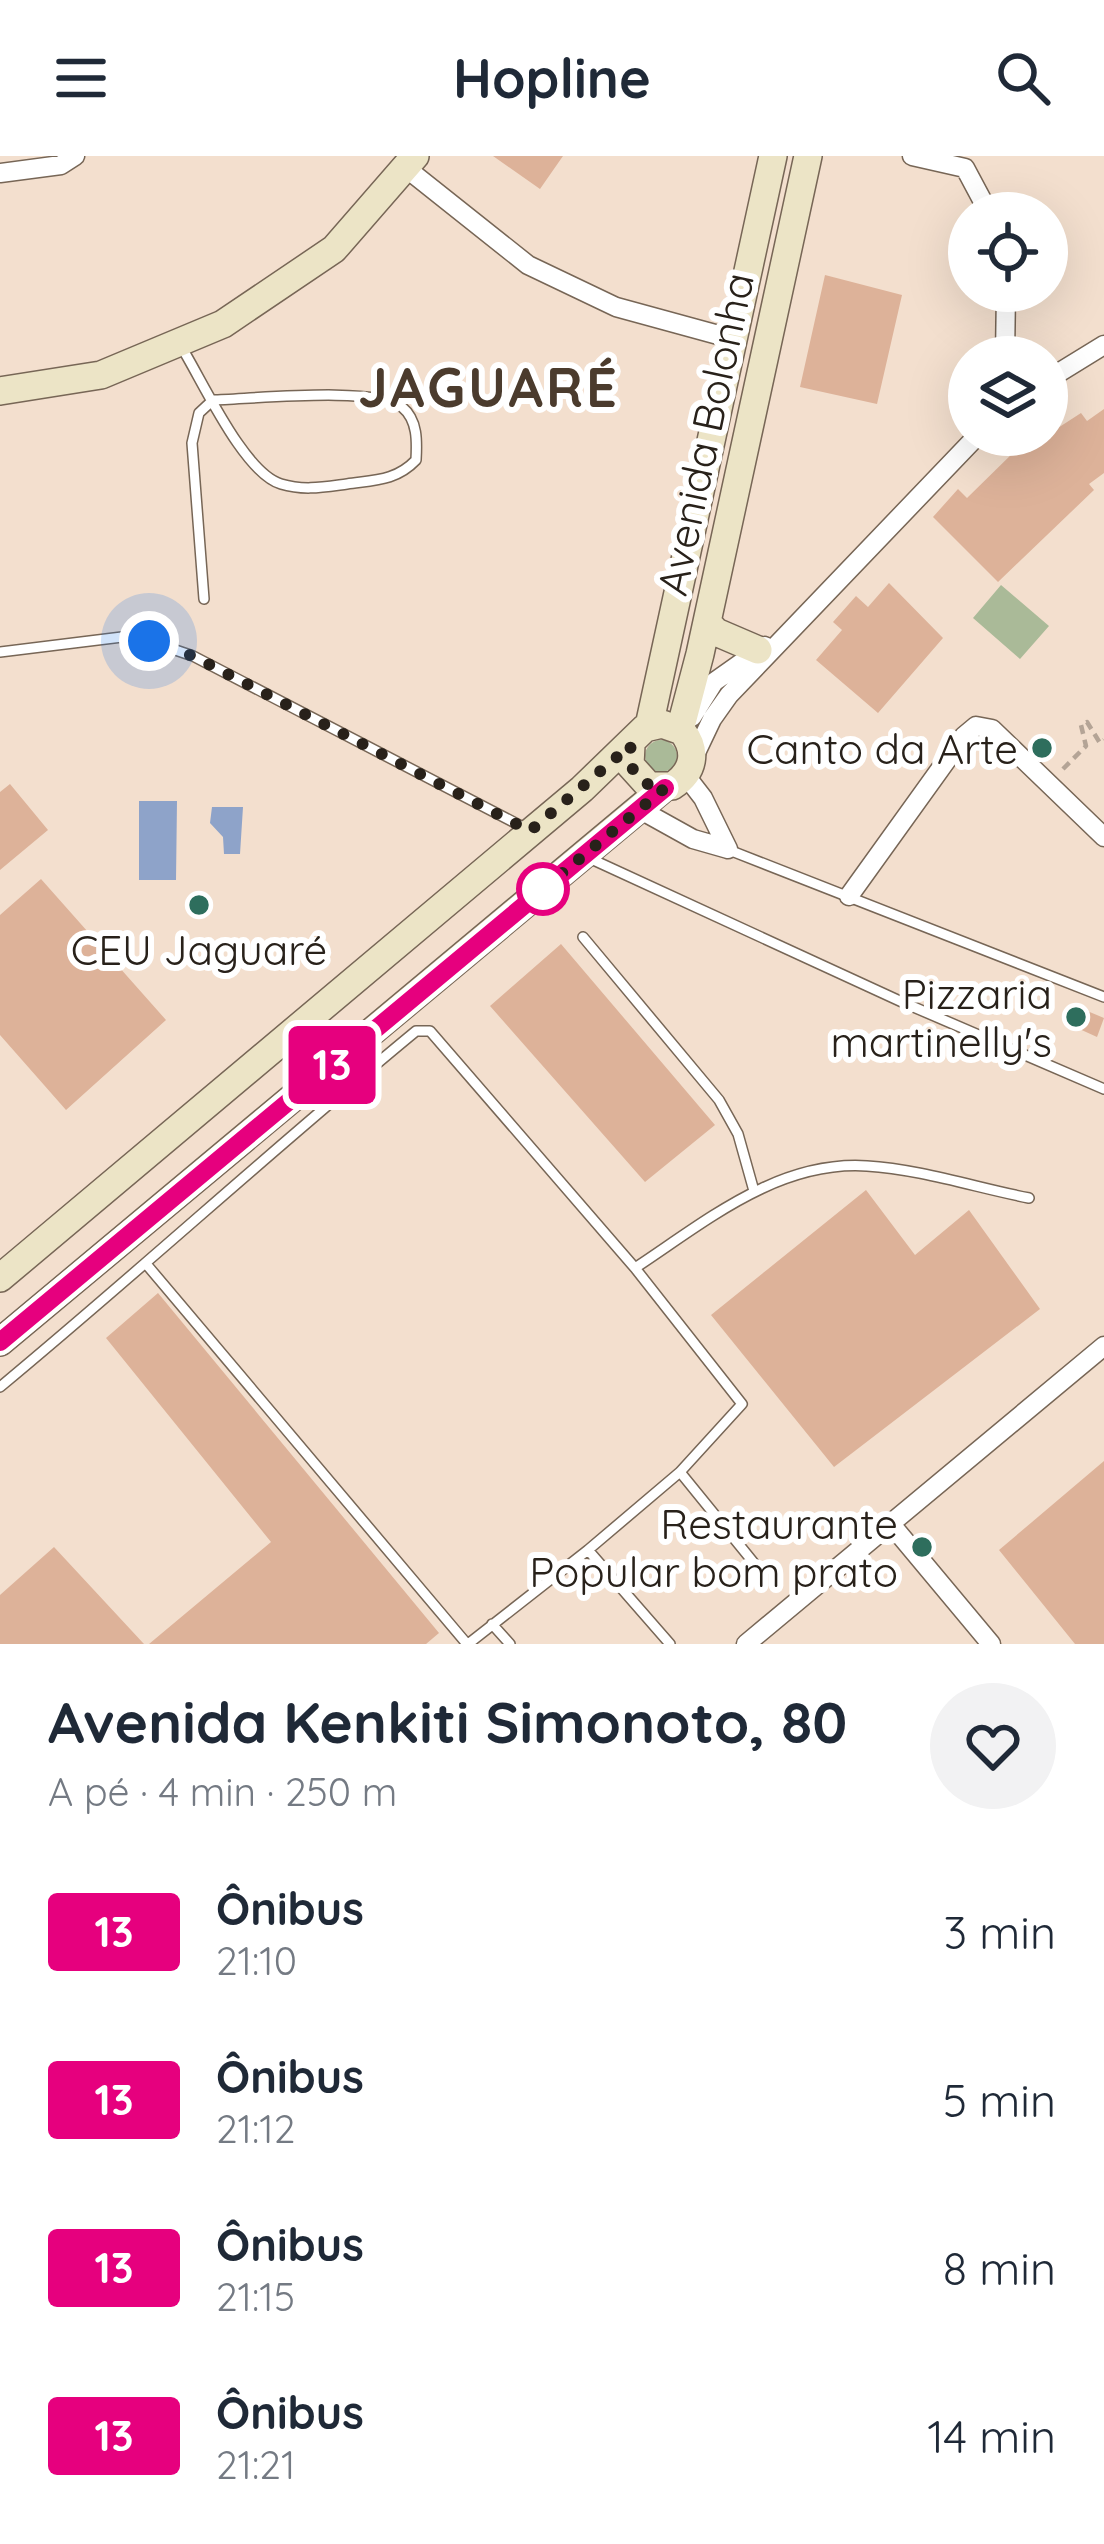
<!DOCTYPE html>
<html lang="pt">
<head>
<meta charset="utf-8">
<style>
	body { margin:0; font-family:Quicksand,sans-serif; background:#f2f2f3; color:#1f2937; height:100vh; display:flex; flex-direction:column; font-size:45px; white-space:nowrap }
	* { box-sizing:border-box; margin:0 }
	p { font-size:39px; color:#747a83 }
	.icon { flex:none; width:66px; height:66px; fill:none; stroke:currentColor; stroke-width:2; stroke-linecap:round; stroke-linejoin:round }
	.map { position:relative; height:1488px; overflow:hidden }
	.panel { display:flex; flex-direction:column; background:#fff; flex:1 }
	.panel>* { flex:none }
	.badge { padding:0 24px; border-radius:9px; font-size:42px; line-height:78px }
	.buttons { position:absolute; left:948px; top:36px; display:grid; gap:24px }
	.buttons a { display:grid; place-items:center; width:120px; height:120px; border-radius:50%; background:#fff; box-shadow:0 12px 48px #0002; font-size:60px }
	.you { position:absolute; width:60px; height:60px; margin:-30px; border:9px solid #fff; border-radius:50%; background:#1a73e8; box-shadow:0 0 0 18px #1a73e833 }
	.map>.badge { position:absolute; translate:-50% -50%; box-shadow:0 0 0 6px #fff }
	.round { display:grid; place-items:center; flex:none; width:126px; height:126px; border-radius:63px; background:#f2f2f3 }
	.overview { display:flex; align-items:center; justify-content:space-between; height:204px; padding:0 48px }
	h1 { font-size:57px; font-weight:700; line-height:90px }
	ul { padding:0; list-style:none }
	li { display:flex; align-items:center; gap:36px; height:168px; padding:0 48px }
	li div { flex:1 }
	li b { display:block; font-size:45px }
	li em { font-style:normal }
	li .badge { min-width:132px; font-weight:700; text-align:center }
	header { display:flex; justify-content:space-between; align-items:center; height:156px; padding:0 48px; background:#fff; font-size:54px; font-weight:700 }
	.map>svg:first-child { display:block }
</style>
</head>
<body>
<header><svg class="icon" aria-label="menu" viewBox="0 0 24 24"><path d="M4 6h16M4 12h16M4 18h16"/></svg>Hopline<svg class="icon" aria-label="search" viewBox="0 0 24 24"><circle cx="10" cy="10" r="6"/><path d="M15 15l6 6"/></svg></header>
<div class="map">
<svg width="1104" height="1488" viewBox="0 0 1104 1488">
	<rect width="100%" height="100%" fill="#f3dfce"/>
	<!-- green -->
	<path fill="#aaba98" d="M1001,429l48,41 -29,33 -47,-41z
		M645 600a16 16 0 1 1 32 0a16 16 0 1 1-32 0Z"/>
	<!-- water -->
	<path fill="#8ea3c9" d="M139,645h38l-1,79h-37z
		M212,651h31l-3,47h-16l-1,-17 -13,-14z"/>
	<!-- building -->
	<path fill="#ddb299" d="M493,0h70l-23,33z
		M825,119l77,20 -25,109 -77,-17z
		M1104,253v64l-15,11 5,6 -96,92 -65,-65 25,-28 9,9 51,-50 -11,-13h40l34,-22 6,8z
		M889,427l54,55 -65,75 -62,-53 26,-30 -9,-8 23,-26 12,11z
		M10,628l38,46 -48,40v-78z
		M41,723l125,141 -100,90 -66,-75v-120z
		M561,788l154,181 -70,57 -155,-176z
		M1073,849l31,13 -7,19 -33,-15z
		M866,1034l49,65 54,-45 71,99 -206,158 -123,-152z
		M158,1137l281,340 -13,11h-277l122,-102 -165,-204z
		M1104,1305v183h-29l-76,-94z
		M54,1391l90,97h-144v-49z"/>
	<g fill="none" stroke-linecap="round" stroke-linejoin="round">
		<defs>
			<path id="lane" d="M182,192c21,34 62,125 99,136 23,7 43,3 66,0 27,-4 49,-3 69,-24 1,-18 2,-40 -14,-53 -25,-21 -150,-8 -189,-7l-14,13 -7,30 12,156
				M0,496l122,-15 27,4 44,15 332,172
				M729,694l375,147
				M589,702l313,144 202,87
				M583,781l136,163 19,34 16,57
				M147,1109l320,379
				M635,1112c70,-46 143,-108 232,-102 52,3 111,22 162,32
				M0,1231c141,-117 275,-240 416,-356h14l205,237 107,136 -62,68 -92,78 -120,94
				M680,1316l78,96
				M588,1394l82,94
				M492,1468l18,20"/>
			<path id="street" d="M912,0l53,12 24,45
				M406,12l122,97 88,42 117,32
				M0,17l61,-8 14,-9
				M1005,201l1,-66
				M1047,224l57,-35
				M692,561l22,-35 51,-36
				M693,603l19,-40 17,-24 249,-260
				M686,620l17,22 25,51
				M639,653l54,30 35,10
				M849,740l115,-160 12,-10 16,3 112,108
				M890,1367l101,121
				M746,1488l358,-298"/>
			<path id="secondary" d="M0,235l101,-16 122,-51 111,-75 81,-93
				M707,466l9,10 42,18
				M649,570l124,-570
				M680,574l20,-76 108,-498
				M0,1122l582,-489 63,-61 17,-4 20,7c16,20 12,41 -10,55h-23l-19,-21 1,-20
				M0,1186l665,-555"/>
		</defs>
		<!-- lane casing -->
		<use href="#lane" stroke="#776656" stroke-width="12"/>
		<!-- street casing -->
		<use href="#street" stroke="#776656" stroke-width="21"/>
		<!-- secondary casing -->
		<use href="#secondary" stroke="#776656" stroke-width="30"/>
		<!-- path -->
		<path stroke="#b4a496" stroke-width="4.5" stroke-dasharray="9 6" stroke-linecap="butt" d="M1063,613l23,-23 -5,-21 6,-3 13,21 4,-3"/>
		<!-- lane -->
		<use href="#lane" stroke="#fff" stroke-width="9"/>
		<!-- street -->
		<use href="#street" stroke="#fff" stroke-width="18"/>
		<!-- secondary -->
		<use href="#secondary" stroke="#ece4c6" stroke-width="27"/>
	</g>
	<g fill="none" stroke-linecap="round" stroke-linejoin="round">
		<defs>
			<path id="line" d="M0,1186l665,-554"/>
		</defs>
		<!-- line casing -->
		<use href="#line" stroke="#fff" stroke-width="27"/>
		<!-- line -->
		<use href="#line" stroke="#e6007e" stroke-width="18"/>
		<!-- walk -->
		<path stroke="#28211a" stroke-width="12" stroke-dasharray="0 21.6" d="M149,485l44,15 337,175 101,-86c-5,25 9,42 34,43l-122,101"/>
	</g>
	<!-- markers -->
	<g fill="#2e6e5d" stroke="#fff" stroke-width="4.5">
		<circle cx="1042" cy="592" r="12"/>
		<circle cx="199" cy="749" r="12"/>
		<circle cx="1076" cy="861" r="12"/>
		<circle cx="922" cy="1391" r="12"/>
	</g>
	<circle fill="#fff" stroke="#e6007e" stroke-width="6" cx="543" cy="733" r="24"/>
	<g text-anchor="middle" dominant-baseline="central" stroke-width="12" stroke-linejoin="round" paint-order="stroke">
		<!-- street labels -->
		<g font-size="42" fill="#28211a" stroke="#fff">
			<text transform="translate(705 278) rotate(-78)">Avenida Bolonha</text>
		</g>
		<!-- poi labels -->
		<g font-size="42" fill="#28211a" stroke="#fff" text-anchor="end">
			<text x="1018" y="592">Canto da Arte</text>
			<text x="199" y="793" text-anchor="middle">CEU Jaguaré</text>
			<text x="1052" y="837">Pizzaria<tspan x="1052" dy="48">martinelly's</tspan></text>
			<text x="898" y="1367">Restaurante<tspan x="898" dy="48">Popular bom prato</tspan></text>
		</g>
		<!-- district labels -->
		<g font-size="54" font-weight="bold" letter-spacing="3" fill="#4b3b2d" stroke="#fff">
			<text x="489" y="231">JAGUARÉ</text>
		</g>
	</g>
</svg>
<div class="buttons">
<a><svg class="icon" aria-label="locate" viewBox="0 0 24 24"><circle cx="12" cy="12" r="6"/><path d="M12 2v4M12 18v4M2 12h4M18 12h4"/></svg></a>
<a><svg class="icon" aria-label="layers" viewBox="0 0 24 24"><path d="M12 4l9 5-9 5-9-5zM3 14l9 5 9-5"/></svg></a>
</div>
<div class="you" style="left:149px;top:485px"></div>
<b class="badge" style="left:332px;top:909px;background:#e6007e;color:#fff">13</b>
</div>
<section class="panel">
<div class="overview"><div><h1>Avenida Kenkiti Simonoto, 80</h1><p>A pé · 4 min · 250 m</p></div><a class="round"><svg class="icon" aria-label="heart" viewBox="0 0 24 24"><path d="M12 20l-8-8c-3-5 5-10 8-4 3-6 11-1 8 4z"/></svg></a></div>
<ul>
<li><span class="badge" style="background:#e6007e;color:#fff">13</span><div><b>Ônibus</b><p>21:10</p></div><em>3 min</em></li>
<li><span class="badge" style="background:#e6007e;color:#fff">13</span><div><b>Ônibus</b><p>21:12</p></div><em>5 min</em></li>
<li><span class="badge" style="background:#e6007e;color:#fff">13</span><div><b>Ônibus</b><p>21:15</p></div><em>8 min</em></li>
<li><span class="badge" style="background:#e6007e;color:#fff">13</span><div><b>Ônibus</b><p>21:21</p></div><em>14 min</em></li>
</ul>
</section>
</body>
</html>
